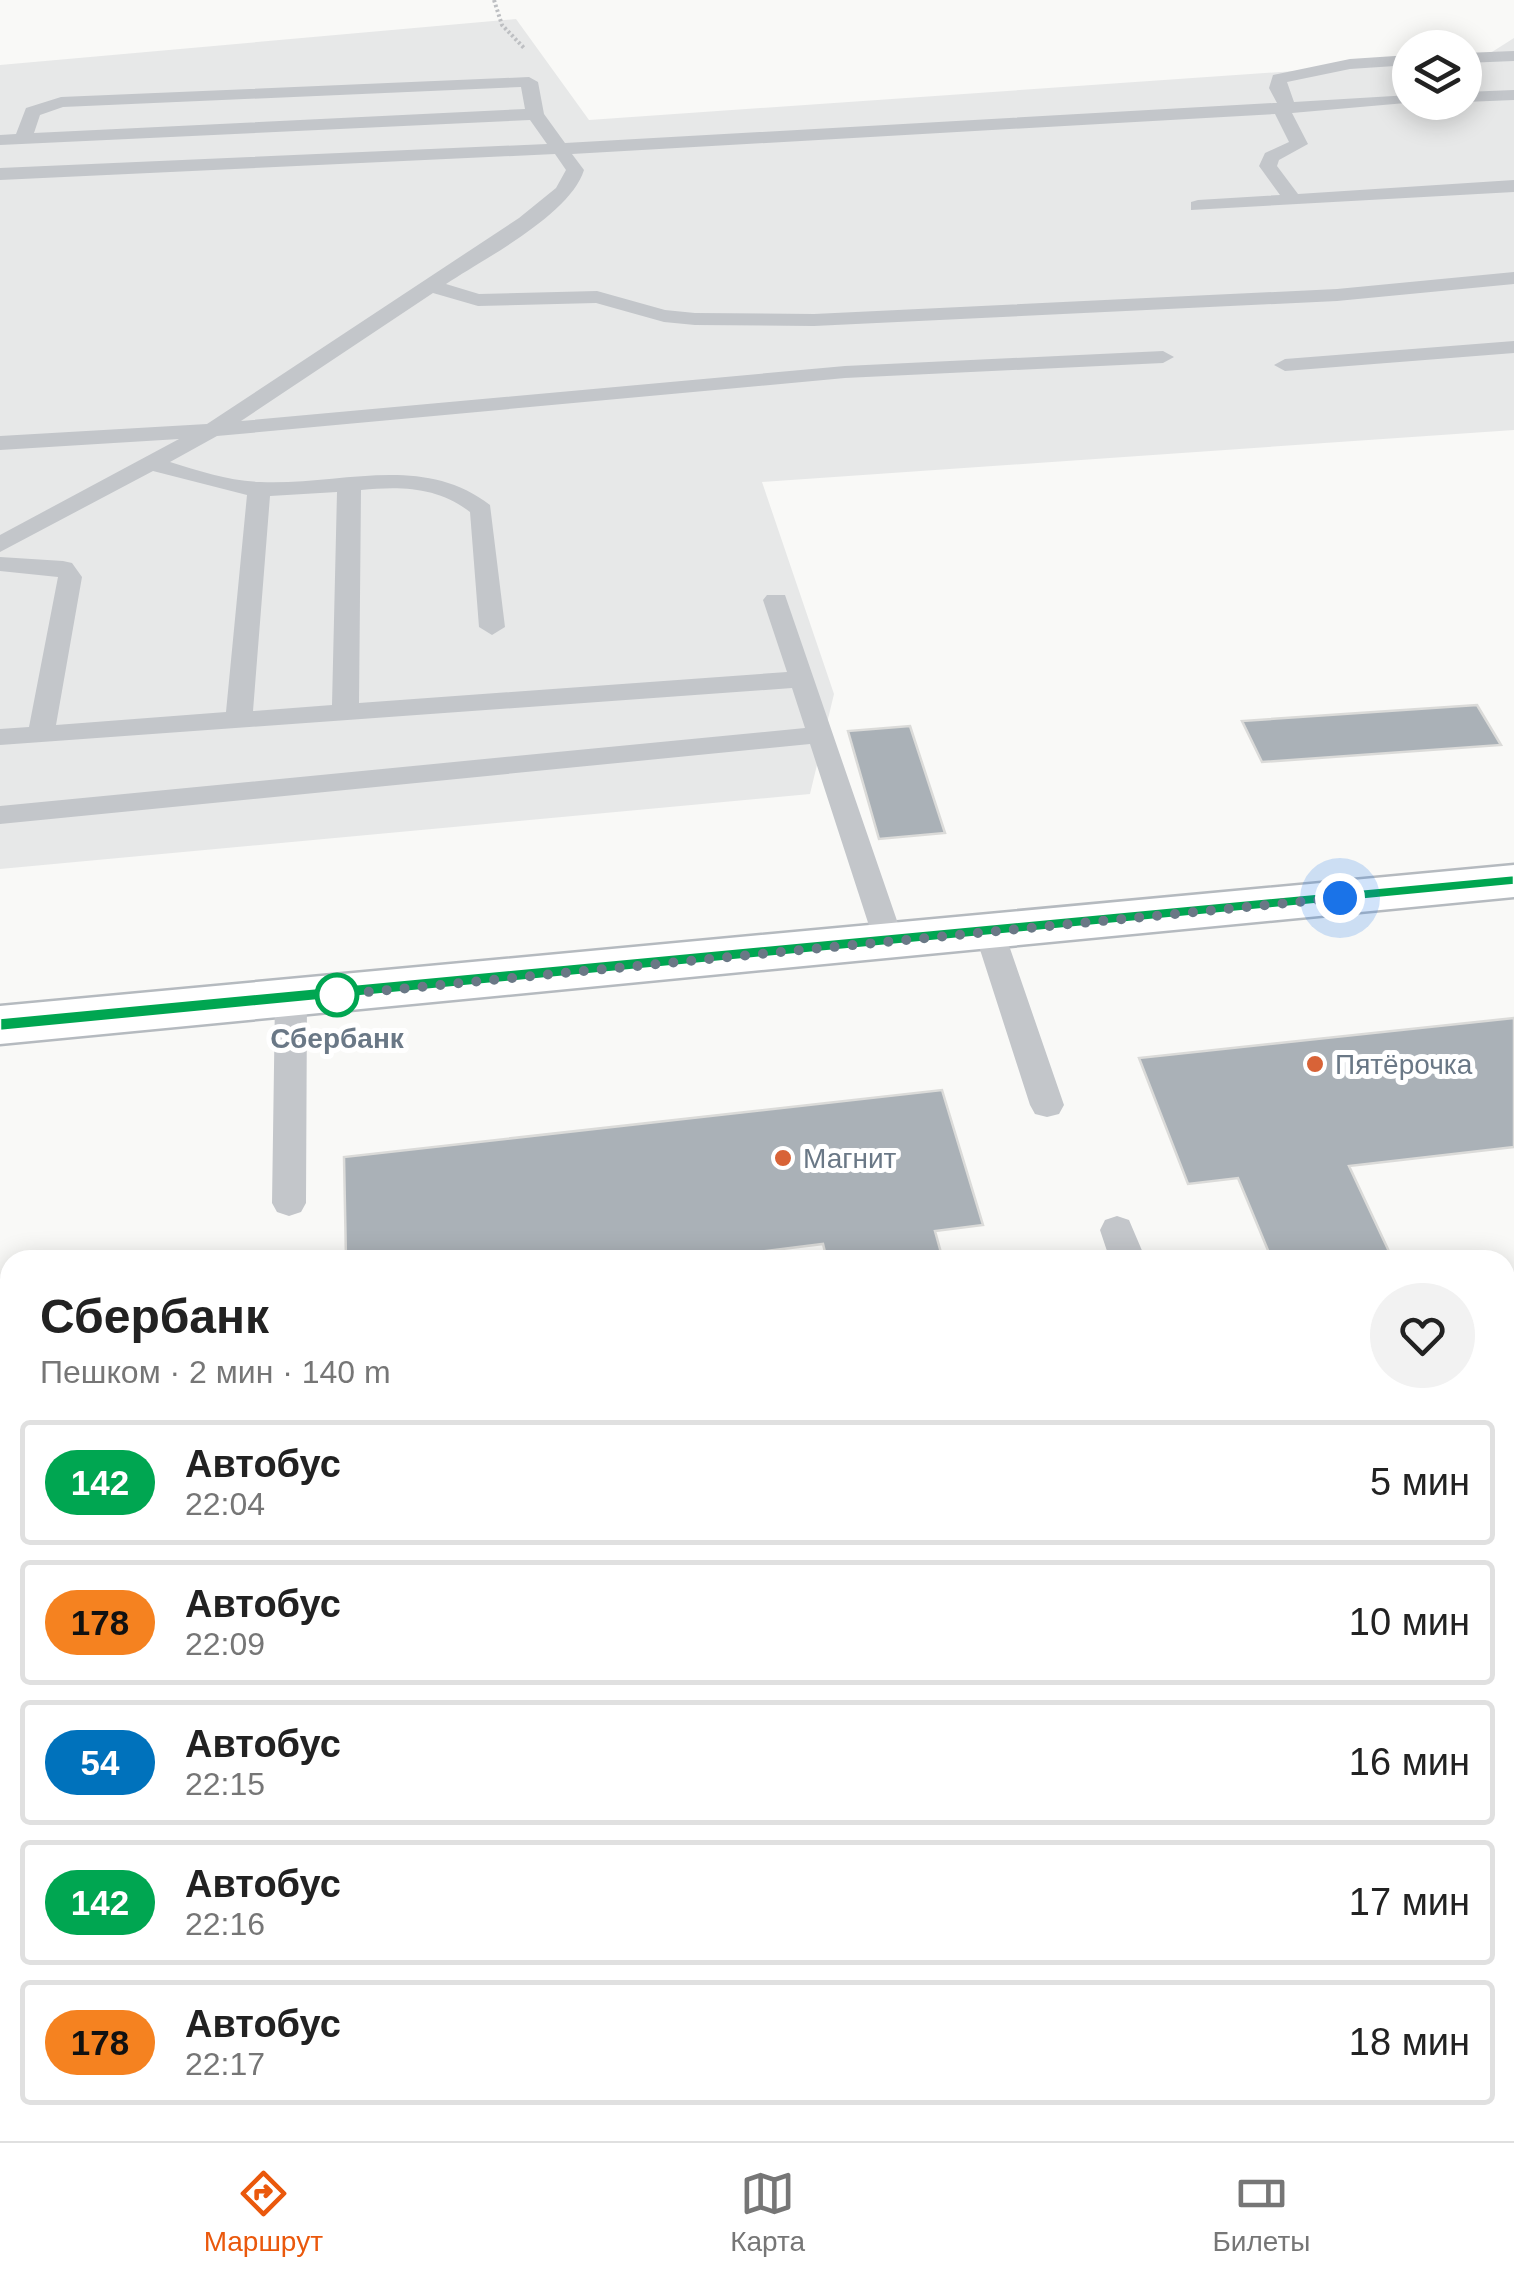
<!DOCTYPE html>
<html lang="ru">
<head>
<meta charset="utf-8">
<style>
	body { margin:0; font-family:Helvetica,sans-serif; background:#f2f2f2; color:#222; height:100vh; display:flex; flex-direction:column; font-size:38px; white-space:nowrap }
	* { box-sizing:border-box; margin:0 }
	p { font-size:32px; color:#767676 }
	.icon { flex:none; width:55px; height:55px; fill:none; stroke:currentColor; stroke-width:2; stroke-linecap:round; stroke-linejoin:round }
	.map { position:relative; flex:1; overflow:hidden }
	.drawer { position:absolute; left:0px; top:1250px; width:1515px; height:892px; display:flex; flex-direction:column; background:#fff; border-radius:30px 30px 0 0; box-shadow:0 5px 25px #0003 }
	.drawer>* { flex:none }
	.badge { padding:0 20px; border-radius:32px; font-size:35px; line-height:65px }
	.tools { position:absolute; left:1392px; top:30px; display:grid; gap:20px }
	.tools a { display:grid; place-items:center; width:90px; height:90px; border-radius:50%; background:#fff; box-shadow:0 5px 25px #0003; font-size:50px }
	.you { position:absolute; width:50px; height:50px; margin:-25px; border:8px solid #fff; border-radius:50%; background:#1a73e8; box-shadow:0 0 0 15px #1a73e833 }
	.map>.badge { position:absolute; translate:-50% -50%; box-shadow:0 0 0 5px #fff }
	.round { display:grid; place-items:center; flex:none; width:105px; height:105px; border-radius:52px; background:#f2f2f2 }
	.summary { display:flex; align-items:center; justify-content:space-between; height:170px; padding:0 40px }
	h1 { font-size:48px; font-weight:600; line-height:75px }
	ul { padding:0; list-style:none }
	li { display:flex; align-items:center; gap:30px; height:125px; margin:0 20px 15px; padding:0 20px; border:5px solid #e0e0e0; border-radius:10px }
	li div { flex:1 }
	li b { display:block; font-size:38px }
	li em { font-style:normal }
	li .badge { min-width:110px; font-weight:700; text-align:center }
	.tabs { display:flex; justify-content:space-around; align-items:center; height:140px; border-top:2px solid #e0e0e0; background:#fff; font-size:28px; color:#767676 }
	.tabs a { display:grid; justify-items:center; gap:5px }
	.tabs .current { color:#ea580c }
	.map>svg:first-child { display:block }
</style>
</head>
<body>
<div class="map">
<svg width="1514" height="2141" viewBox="0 0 1514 2141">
	<rect width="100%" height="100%" fill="#f9f9f7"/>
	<!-- built -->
	<path fill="#e7e8e8" d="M516,19l73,101 821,-57v39h55v-43l19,-2 30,-19v392l-752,52 72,212 -24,100 -810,75v-804z"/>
	<!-- building -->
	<path fill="#aab1b7" stroke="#dbdbd9" stroke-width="2.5" d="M1477,705l24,40 -239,17 -20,-41z
		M910,726l35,107 -66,6 -31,-108z
		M1514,1018v129l-165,19 44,94h-121l-34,-82 -50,6 -49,-126z
		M942,1090l41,135 -48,6 8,29h-116l-4,-16 -129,16h-348l-2,-103z"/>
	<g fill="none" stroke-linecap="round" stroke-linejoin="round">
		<defs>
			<path id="secondary" d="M1514,865v32l-1514,147v-38z"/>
		</defs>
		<!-- secondary casing -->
		<use href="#secondary" stroke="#b5babf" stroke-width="5"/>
		<!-- path -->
		<path stroke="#bdbfc2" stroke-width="4" stroke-dasharray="2.5 2.5" stroke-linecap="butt" d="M494,0l8,25 23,24"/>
		<!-- lane -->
		<path fill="#c3c6ca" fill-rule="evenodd" d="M1514,51v10l-49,2v-10z
			M1410,55v10l-60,4 -63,13 7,20 116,-7v7h7l-125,11 16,31 -29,16 -2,6 21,28 216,-14v12l-323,18v-8l7,-2 82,-5 -21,-29 6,-13 24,-11 -14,-28 -703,40 12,16c-14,45 -99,88 -138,114l33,10 118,-3 68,19 30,3 119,1 523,-25 177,-17v12l-177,17 -523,25 -119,-1 -31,-3 -68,-19 -118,3 -45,-13 -192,128 604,-55 318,-15 11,6 -11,6 -318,15 -628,58 -47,26c29,9 59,19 90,20 78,4 162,-30 230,23l15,122 -13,8 -13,-8 -9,-115c-32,-25 -69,-26 -109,-22l-2,213 428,-31 -24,-72 4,-5h18l119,346 -4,7 -11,3 -11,-3 -4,-7 -64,-197 -810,80v-18l805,-78 -13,-40 -792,57v-16l29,-2 29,-150 -58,-6v-14l63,4 9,2 10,14 -26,148 170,-13 21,-217 -94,-24 -153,81v-17l179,-96 -179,11v-14l207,-12 312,-206 37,-30 10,-18 -11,-16 -555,26v-12l547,-24 -17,-24 -530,25v-10l16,-1 10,-26 35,-11 468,-20 9,5 6,32 21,29 709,-40h3l-8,-15 4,-13 77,-16zM521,87l4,22 -491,24 6,-18 23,-8zM337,492l-5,213 -79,6 17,-215z
			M1514,90v10l-49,2v-10z
			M1514,341v12l-229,18 -11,-6 11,-6z
			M989,921l11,3 4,7 60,174 -5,9 -12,3 -12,-3 -5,-9 -56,-174 4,-7z
			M291,988l11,3 5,8 -1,204 -5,9 -12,4 -12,-4 -5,-9 3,-204 5,-8z
			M1117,1216l12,4 17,40h-36l-10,-30 5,-10z
			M1505,1950l9,3v50l-9,-3z
			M232,2132h50v9h-50z"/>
		<!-- secondary -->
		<use href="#secondary" fill="#fff" fill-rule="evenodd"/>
	</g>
	<!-- line -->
	<path fill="#00a651" stroke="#fff" stroke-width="2.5" d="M1514,875v10l-1514,146v-13z"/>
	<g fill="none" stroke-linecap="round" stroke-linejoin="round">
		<!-- walk -->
		<path stroke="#6a7886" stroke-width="10" stroke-dasharray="0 18" d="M337,995l-11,1 1014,-98"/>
	</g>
	<!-- markers -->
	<circle fill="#fff" stroke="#00a651" stroke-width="5" cx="337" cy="995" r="20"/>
	<g fill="#d86337" stroke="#fff" stroke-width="4">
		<circle cx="1315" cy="1064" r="10"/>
		<circle cx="783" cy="1158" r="10"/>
	</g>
	<g text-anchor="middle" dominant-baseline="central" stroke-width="10" stroke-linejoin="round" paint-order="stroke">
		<!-- stop labels -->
		<g font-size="28" font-weight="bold" fill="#6a7886" stroke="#fff">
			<text x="337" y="1038">Сбербанк</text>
		</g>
		<!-- poi labels -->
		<g font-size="28" fill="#6a7886" stroke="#fff" text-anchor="start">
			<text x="1335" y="1064">Пятёрочка</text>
			<text x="803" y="1158">Магнит</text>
		</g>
	</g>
</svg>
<div class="tools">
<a><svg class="icon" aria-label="layers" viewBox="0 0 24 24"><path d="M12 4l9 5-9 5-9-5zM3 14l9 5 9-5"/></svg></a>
</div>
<div class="you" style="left:1340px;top:898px"></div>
<section class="drawer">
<div class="summary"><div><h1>Сбербанк</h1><p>Пешком · 2 мин · 140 m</p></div><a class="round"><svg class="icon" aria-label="heart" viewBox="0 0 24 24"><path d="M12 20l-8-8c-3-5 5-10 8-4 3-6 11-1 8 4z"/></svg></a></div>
<ul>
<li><span class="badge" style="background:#00a651;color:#fff">142</span><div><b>Автобус</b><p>22:04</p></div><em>5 мин</em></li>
<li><span class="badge" style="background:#f58220;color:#111">178</span><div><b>Автобус</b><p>22:09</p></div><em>10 мин</em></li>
<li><span class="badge" style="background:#0072bc;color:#fff">54</span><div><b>Автобус</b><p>22:15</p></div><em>16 мин</em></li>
<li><span class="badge" style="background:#00a651;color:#fff">142</span><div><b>Автобус</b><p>22:16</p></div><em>17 мин</em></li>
<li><span class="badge" style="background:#f58220;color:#111">178</span><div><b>Автобус</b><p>22:17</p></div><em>18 мин</em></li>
</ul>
</section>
</div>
<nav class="tabs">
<a class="current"><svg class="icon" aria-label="directions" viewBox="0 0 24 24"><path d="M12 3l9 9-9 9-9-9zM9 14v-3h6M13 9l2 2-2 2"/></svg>Маршрут</a>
<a><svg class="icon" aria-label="map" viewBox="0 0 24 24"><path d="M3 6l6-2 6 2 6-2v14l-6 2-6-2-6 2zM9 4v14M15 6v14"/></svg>Карта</a>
<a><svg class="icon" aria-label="tickets" viewBox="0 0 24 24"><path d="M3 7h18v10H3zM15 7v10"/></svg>Билеты</a>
</nav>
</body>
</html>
